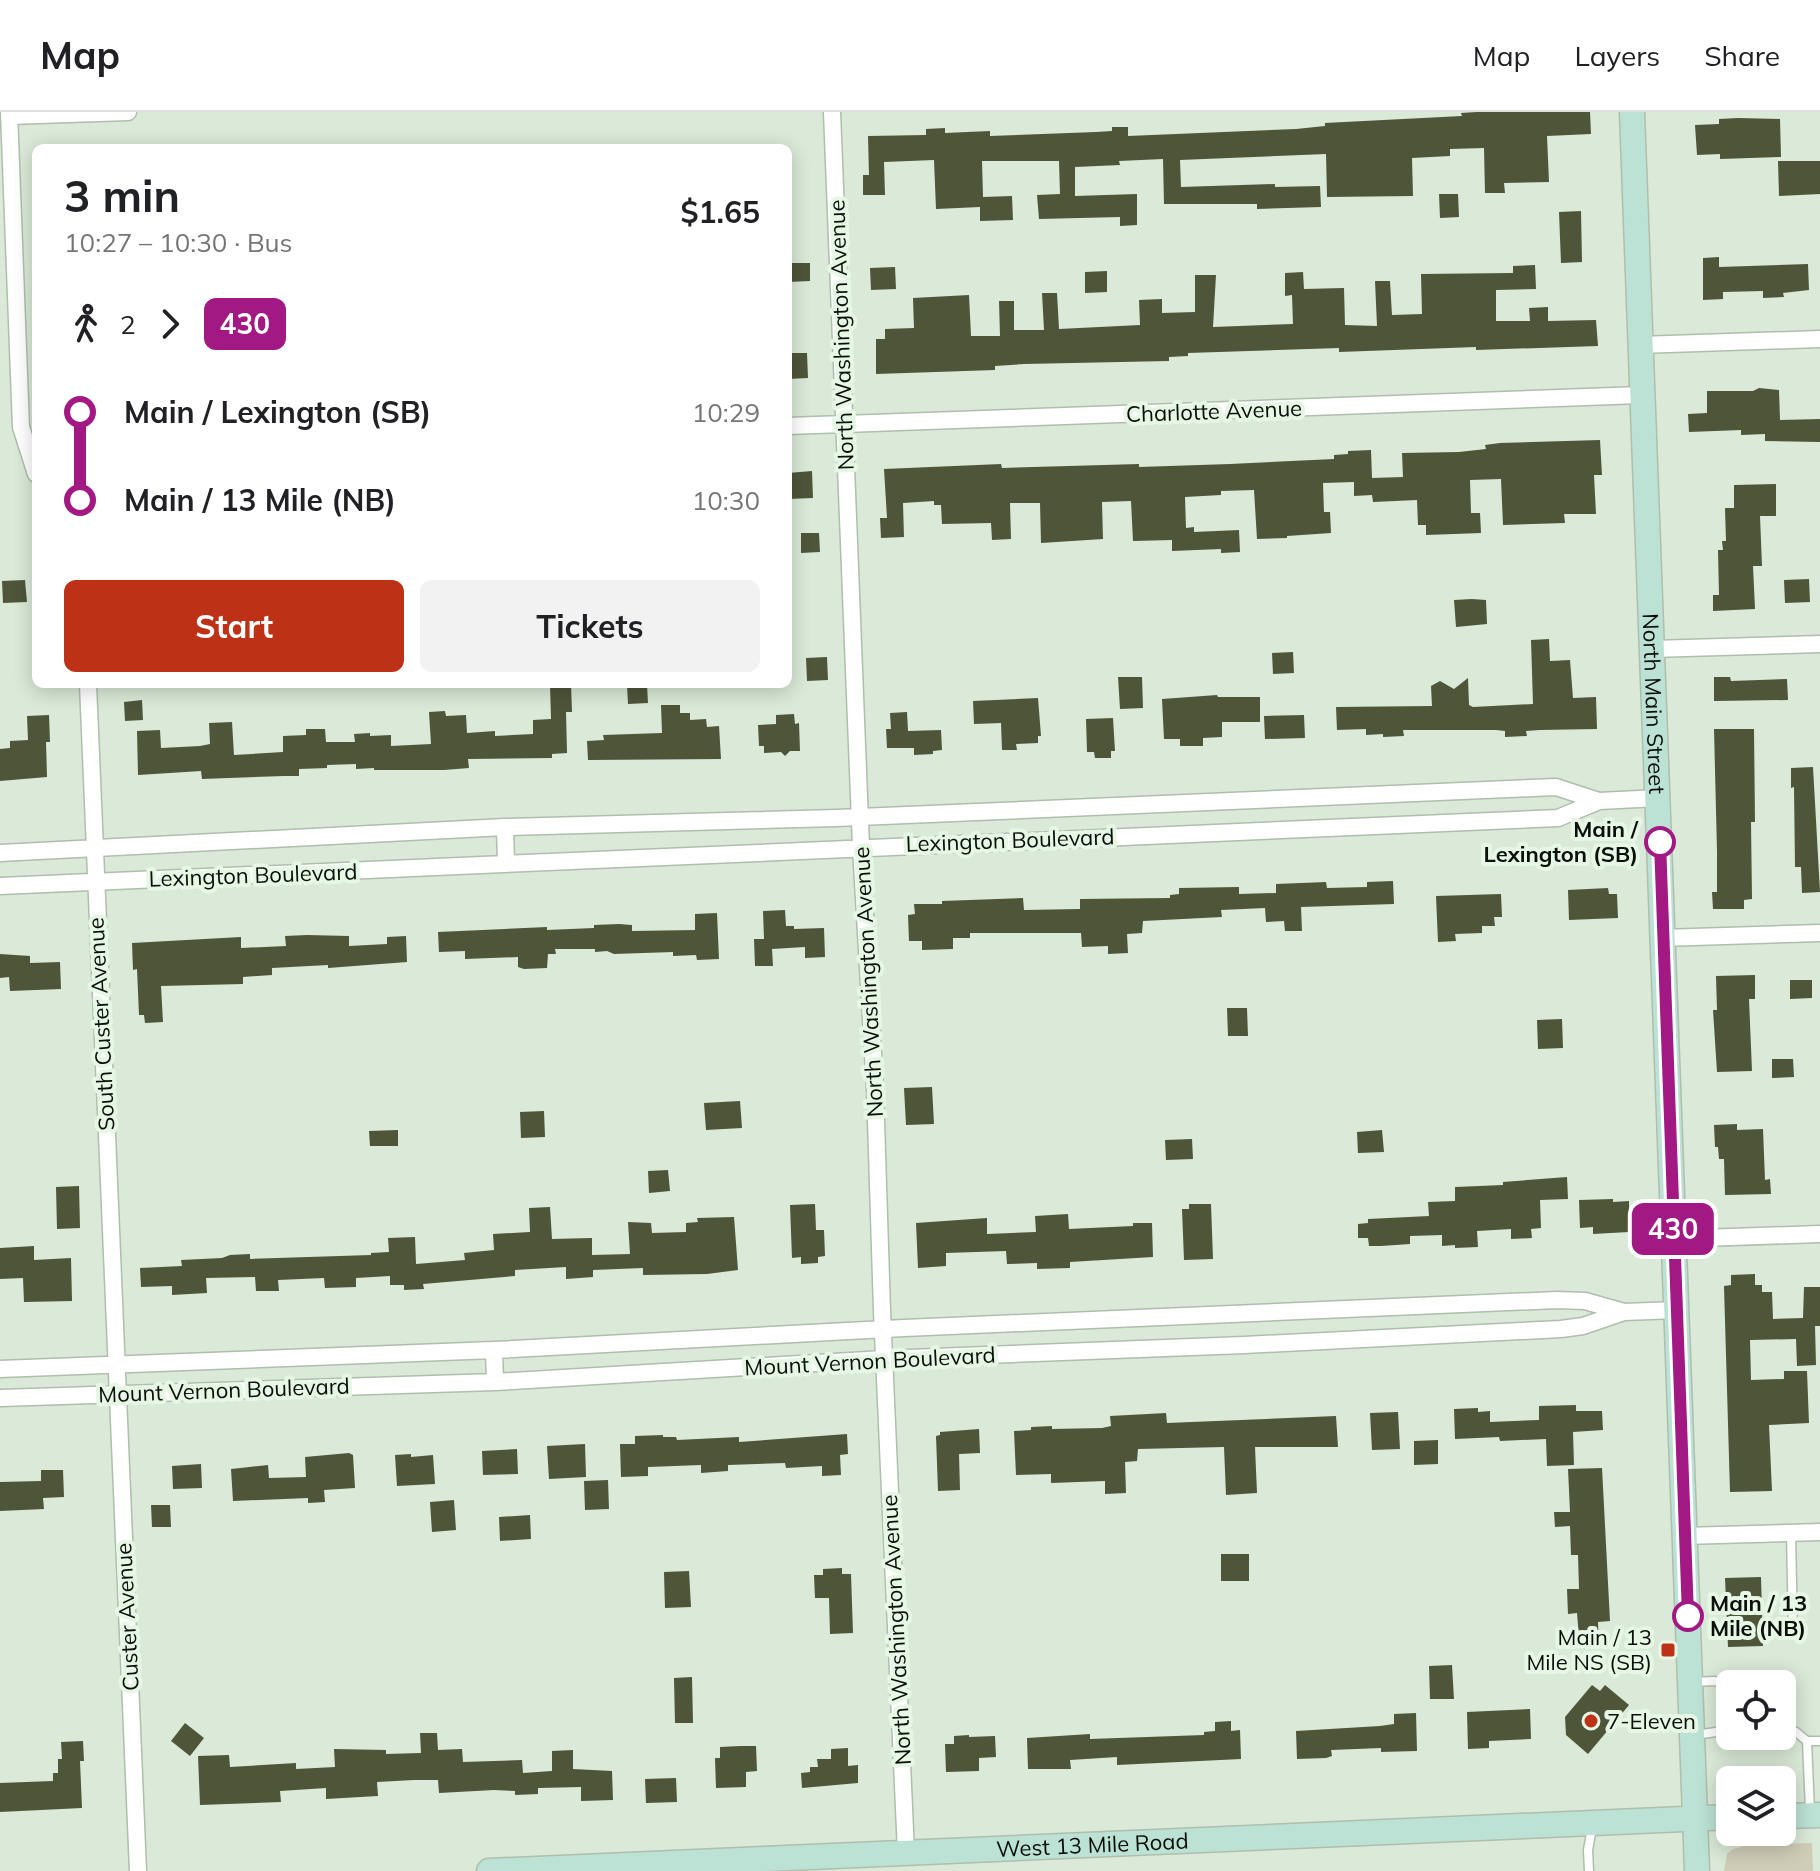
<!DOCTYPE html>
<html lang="en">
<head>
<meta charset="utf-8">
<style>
	body { margin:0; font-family:Mulish,sans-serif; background:#f2f2f2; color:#202124; height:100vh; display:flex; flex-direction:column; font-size:30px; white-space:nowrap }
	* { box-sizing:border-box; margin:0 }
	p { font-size:26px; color:#757577 }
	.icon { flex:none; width:44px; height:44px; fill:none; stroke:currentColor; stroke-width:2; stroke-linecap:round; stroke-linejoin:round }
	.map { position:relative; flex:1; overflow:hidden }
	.side { position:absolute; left:32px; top:32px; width:760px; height:544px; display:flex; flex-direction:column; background:#fff; border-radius:12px; box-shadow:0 4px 20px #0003 }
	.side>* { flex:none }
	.badge { padding:0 16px; border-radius:12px; font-size:28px; line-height:52px }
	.tools { position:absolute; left:1716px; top:1558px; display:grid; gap:16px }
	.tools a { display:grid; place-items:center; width:80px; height:80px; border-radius:12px; background:#fff; box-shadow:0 4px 20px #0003; font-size:40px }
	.map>.badge { position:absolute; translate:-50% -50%; box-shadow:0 0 0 4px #fff }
	.legs { display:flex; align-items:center; gap:12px; height:88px; padding:0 32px; font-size:26px }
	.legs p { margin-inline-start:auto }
	.overview { display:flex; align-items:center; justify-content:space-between; height:136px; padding:0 32px }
	h1 { font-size:44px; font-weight:700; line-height:60px }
	.button { display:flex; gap:16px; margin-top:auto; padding:16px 32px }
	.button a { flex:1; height:92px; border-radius:12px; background:#bd3216; color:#fff; font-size:32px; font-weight:700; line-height:92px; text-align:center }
	.button a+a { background:#f2f2f2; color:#202124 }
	ul { padding:0 32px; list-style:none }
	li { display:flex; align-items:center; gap:28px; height:88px; font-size:30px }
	li i { display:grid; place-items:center; width:12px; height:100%; margin:0 10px; background:currentColor }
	li i::after { content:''; width:20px; height:20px; margin:-10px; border:6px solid; border-radius:50%; background:#fff }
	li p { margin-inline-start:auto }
	li:first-child i { background:linear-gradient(#0000 50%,currentColor 0) }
	li:last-child i { background:linear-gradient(currentColor 50%,#0000 0) }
	header { display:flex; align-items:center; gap:48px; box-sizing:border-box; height:112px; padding:0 40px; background:#fff; border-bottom:2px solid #e0e0e0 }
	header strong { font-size:38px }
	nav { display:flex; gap:44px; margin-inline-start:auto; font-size:28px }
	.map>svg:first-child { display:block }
</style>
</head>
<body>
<header>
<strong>Map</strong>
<nav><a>Map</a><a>Layers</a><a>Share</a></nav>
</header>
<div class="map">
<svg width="1820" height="1759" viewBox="0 0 1820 1759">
	<rect width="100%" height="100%" fill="#dae9d8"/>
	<!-- green -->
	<path fill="#cfccb7" d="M1812,1731l1,28h-89l3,-17 6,-5 16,-4z"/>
	<!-- building -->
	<path fill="#4e5539" d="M1477,0h113l1,22 -44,2 2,46 -45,1 1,10h-20l-1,-45 -34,1v7l-38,2 1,38 -86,1 -1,-43 -146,6 1,27 94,-3v3l45,-1 1,21 -64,2v-5h-93l-1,-45 -44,2 1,4 -45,2v29l62,-2v31l-17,1v-9l-81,2 -2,-24 23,-1 -1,-33h-77l1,36 29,-1 1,24 -33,1v-14l-44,2 -2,-49 -50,2 1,33h-22v-20h6l-1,-39 58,-1v-6l19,-1v5l45,-2v5l106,-4 16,-1v-4h16v9l168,-7 29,-3v-3l137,-7 -1,-3z
		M1738,6l42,1 1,38 -61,2v-5l-23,1 -2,-30 24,-1v-5z
		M1778,49h42v33l-41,2z
		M1439,82h19l1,23 -19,1z
		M1581,99l1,51 -21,1 -2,-51z
		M1719,145v10l89,-3 1,26 -26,3 1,4 -21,1v-7l-40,1v7l-20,1v-42z
		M788,151h22v18l-22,1z
		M1535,153l1,24 -40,1v31h34l-1,-13 19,-1v14l48,-1 2,26 -122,4v-3l-137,5v-4l-151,5v3l-19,1v4l-145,3 -29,2v4l-119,4v-35h9v-10l29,-1 -1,-30 56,-3 2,41h29l-1,-35h15v29h30l-2,-37h15l2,36 81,-4 -1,-25 23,-1v14l33,-1v-37h21l-3,52 80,-3 -1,-29 -7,1v-23l18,-1 1,17 40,-1 1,37 32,1 -2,-45h15l2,34 30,-1 -1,-40 92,-1v-7z
		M895,155l1,22 -25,1 -1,-22z
		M1107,159v21l-22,1v-21z
		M788,241h19l1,25 -20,1z
		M1759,276l20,2 1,30 40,-1v23l-55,-1v-7l-24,1v-5l-52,2 -1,-18 19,-1v-22h46z
		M1600,328l2,35h-8l2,39h-32l1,9 -62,2 -2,-46 -31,1 1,33h9l1,20 -55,2v-10h-8l-1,-25 -44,2 -1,-7 -18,1v-14l-31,1 1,29h6l1,21 -44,3v2l-30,1 -3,-49 -33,1v4l-36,2 1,31 8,-1v5l45,-2 1,22 -19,1v-4l-49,2v-11l-39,1 -2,-40 -29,1 1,37 -62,4 -1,-40h-30l1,36 -19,1 -1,-17 -49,1 -1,-19h-7v-4l-31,2 1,34 -23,1 -1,-20h7l-3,-49 117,-5 1,4 137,-4v3l91,-3 104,-5v-4l14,-1v-3l23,-1 1,28 31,-1 -1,-24 57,-1 27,-3 -1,-4 15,-2z
		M812,359l1,27 -25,1v-26z
		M1776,372v32h-16l2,50h-9l2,43 -42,2v-16h6l-1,-45h5l-1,-9h4l-1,-33h9v-23z
		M801,421h18l1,19 -19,1z
		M1809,467l1,23 -25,1 -1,-23z
		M25,468l2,22 -24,1 -1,-22z
		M1472,487l14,1 1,24 -31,3 -2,-27z
		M1549,527l1,22 20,-1 3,38 23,-1 1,32 -57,1 -14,1 1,5 -22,1v-6l-9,-1h-93l1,6 -21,1v-3l-17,1v-6l-29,1 -1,-23 96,-1 -1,-20 9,-5 14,8 14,-11 1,27 4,2 60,-3 -2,-64z
		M1293,540l1,21 -21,1 -1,-21z
		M827,545l1,23 -21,1 -1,-23z
		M1118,565h24l1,31 -23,1z
		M1714,565h16l1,4 56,-2 1,21 -74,1z
		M550,572h21l1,28h-6l1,41 -15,1v4l-84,1 1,9 -25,2h-70v-2l-18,1v-5l-29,1v3l-28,1v7h-15l-82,3 -1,-8 -63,4 -1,-44 23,-1 1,18 39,-2 10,-2 -1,-21 23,-1 2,33 49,-3v-16l23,-1v-6h19l1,13h29l-1,-8 16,-1v3l21,-1v11l40,-2 -2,-32 16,-1 1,5 20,-1 1,18 28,-2v5l38,-2v-14l18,-1z
		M647,572l1,19 -20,1 -1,-19z
		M1217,583l1,2h42v25h-38v15l-19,1v8h-23v-7h-16l-2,-40z
		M1038,586l3,38h-3v7l-22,1 1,6h-15l-1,-27 -27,1 -1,-23z
		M142,588l1,20 -18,1 -1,-19z
		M661,593h19v8h10v7l16,-1 1,8 12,-1 2,33 -133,1 -1,-19 17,-1 -1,-5 59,-2z
		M907,600l1,19 33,-1 1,20 -9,1v3l-19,1v-7h-27l-1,-19h5l-1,-16z
		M794,602l1,10 4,-1 1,28h-10l-5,5 -4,-4 -17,1v-7h-5l-1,-21 18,-1v-9z
		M49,603l1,27h-4l1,35 -47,4v-32l10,-1v-7l18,-1 -1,-24z
		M1304,603l1,23 -40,1 -1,-23z
		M1113,606l2,33h-4v7h-16l-1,-6h-7l-1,-33z
		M1714,617h40l1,93h-4l1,77 -8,1v9h-31l-1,-17h5v-41z
		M1813,655l7,125 -18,1 -1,-26h-6l-1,-80 -3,1v-20z
		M1393,769l1,23 -93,3 1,24h-17l-1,-10 -18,1 -1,-14 -44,2 1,7 -79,4 -1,12 -15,1 1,19 -20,1v-8l-26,1 -1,-14h-111v5h-17v11l-31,1v-9h-13l-1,-26 7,-1 -1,-10h28v-3l81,-3 1,12 56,-1v-10l90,-1v-3l9,-1v-6l60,-1v7l37,-1v-9l50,-2 1,6 40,-1v-5z
		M1608,776l1,6h8l1,24 -49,2 -1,-30z
		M1501,782l1,23h-8l1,9h-13v7l-27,1 1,7 -18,1 -2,-46z
		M785,798l1,16h8v3l30,-1 1,29 -20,1v-11l-33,2 1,17h-18l-1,-27h10l-1,-28z
		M717,801l2,46 -22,1 -1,-5 -23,1v-4l-59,2 -7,-3 -12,1v-3h-40l1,5h-8l-1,14 -23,1 -6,-2v-10l-53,2v-8l-26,1 -1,-20 109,-5v3l47,-2v-3l25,-1 13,1v6l63,-1v-16z
		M307,823l42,1v10l38,-2v-7l19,-1 1,26 -79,6v-3l-56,3v7l-29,2v7l-82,2 2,36 -18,1 -1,-8h-5l-2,-46 -4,1 -1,-27 109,-6v11l45,-2 -1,-10z
		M0,842l30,2v7l30,-1 1,27 -51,2 -1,-14 -9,1z
		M1755,863v24h-6l3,72 -35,1 -4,-62h4l-1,-34z
		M1790,868h22v18l-22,1z
		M1227,896h20l1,28h-20z
		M1562,907l1,29 -25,1 -1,-29z
		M1772,947h21l1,18 -22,1z
		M932,975l2,37 -28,1 -2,-37z
		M740,989l2,27 -36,2 -2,-27z
		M544,999l1,26 -24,1 -1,-26z
		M1737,1012v6l26,-1 2,51 5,-1 1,15 -46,1 -1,-36h-5l-1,-12h-3l-1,-22z
		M398,1018v16h-28l-1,-15z
		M1382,1018l2,22 -26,1 -1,-21z
		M1192,1027l1,20 -27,1 -1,-20z
		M668,1058l2,21 -21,2 -1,-22z
		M1567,1065l1,22 -28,1 1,28 -10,1 1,9 -21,1v-10l-34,2 1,16 -23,1v-3l-13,1v-11l-32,1v8l-29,2h-12l-1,-8h-10v-14l10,-1v-4l61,-3 -1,-14 27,-1v-14l48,-2v-3z
		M79,1074l1,42 -23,1 -1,-42z
		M1613,1087v3l16,-1v31l-36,2v-7l-13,1 -1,-28z
		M815,1092l1,26h8l1,26 -7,1v6l-17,1v-7l-9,1 -2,-53z
		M1189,1092h22l2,55 -29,1 -2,-51h7z
		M550,1095l2,32 40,-1v17l38,-1 -2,-32 23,1 1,10 34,-1v-9l12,-1 -1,-4 37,-1 4,53 -31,4 -64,1v-7l-50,2v7l-27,2v-12l-51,3v6l-92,8 1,5 -20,1v-5h-14v-9l-34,2v9l-31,1 -1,-10 -46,2 1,11h-23l-1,-14 -49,1 1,15 -35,2v-9l-31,1 -1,-19 42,-2 -1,-6 41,-2 8,-3 20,-1v5l121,-4v-2l18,-1 -1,-14 27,-1 1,27 49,-4 -1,-7 30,-3 -1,-16 37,-2 -1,-24z
		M1068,1102l1,15 64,-3v-3h19l1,34 -83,5v6l-33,1v-6l-30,1 -1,-13 -60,2v13l-28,2 -2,-45 71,-5v16l49,-2 -1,-16z
		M34,1134v14l37,-2 1,43 -48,1 -1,-24 -23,1v-31z
		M1755,1162v11h7v7h10l1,27 30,-1 1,-31h16v39h-5l1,39 -19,1 -1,-27 -46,1 1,40 33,-1v-8h23l2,52 -40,2 3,66 -42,1 -6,-206 7,-1v-10z
		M1576,1293v6h26l1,19 -30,2 1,33 -27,1 -1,-27 -46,2 -1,-4 -44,2 -1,-30 24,-1v4l12,-1v11l49,-2v-14z
		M1398,1300l2,37 -28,1 -2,-37z
		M1166,1301l1,10 169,-7 2,31h-83l2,46 -31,2 -2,-48 -86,2 -1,12 -12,1 1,31 -21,1v-13l-54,2v-9l-35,1 -2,-44 17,-1v-3l21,-1v3l50,-1 9,-2 -1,-10z
		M979,1317l1,24 -21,1 1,36 -22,1 -2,-55 4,-1v-3z
		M847,1322l1,20 -8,1 1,20 -19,1v-10l-36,2 -1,-5 -57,2v6l-27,2v-8l-53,2v9l-27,1 -1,-33h15v-8l28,-1v2h13l1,3 62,-3v5z
		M1438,1328v24l-24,1v-24z
		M585,1332l1,33 -37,2 -2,-33z
		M517,1337l1,25 -35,1 -1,-24z
		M349,1341l4,2 2,33 -31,2 1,12 -17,1v-5l-75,3 -2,-32 37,-4 1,13 37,-1 -1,-20z
		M411,1342v3l22,-2 2,29 -38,2 -2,-31z
		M201,1352l1,24 -29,1 -1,-23z
		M1602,1356l8,153 -12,1 1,26 -19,1 -3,-36 -9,1 -1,-25h12l-1,-34h-7l-1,-29 -15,1 -1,-15h16l-2,-43z
		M41,1358h22l1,27 -21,1 1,11 -44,2v-29l41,-1z
		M608,1368l1,29 -24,1 -1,-29z
		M454,1388l2,30 -24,2 -2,-30z
		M151,1393h19l1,22h-19z
		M530,1403l1,24 -31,2 -1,-24z
		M1221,1442h28v27h-28z
		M842,1456v6h9l2,59 -23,1 -1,-36h-14l-1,-23h9v-6z
		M689,1459l2,36 -26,1 -1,-36z
		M1761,1465l2,69 -35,1 -3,-69z
		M1452,1553l2,34h-24l-1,-33z
		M692,1565l1,46h-18l-1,-45z
		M1592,1573l8,6 5,-6 24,20 -41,49 -22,-19 -1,-18z
		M1530,1597l1,30 -42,2v7l-21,1 -1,-37z
		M1416,1601l1,38 -36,1v-4l-50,2 1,6 -6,2 -29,1 -1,-28 84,-5 14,-2v-10z
		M1231,1609v10l9,-1 1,29 -124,6v-8l-47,3 1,9h-43l-1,-31 63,-4v5l114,-4v-3l11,-1v-9z
		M185,1611l19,15 -14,18 -19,-15z
		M420,1621h17l1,17 24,-1 1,13 59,-2 1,13 29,-2v-20l21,-1v19l39,2 1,29 -32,1v-14l-43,1v6l-23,1v-4l-21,-1 -55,3 -1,-13h-24l-37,2 1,14 -52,3v-11l-46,3 1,11 -81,3 -2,-49 31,-1 1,12 66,-4v6l39,-2 -1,-18 52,1v4l35,-1z
		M969,1623v2l26,-1 1,21 -17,1v13l-33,1 -1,-28h9v-8z
		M83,1629l1,20h-4l2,47 -82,4v-29l53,-2v-8h5v-14h4l-1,-17z
		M740,1634h16l1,25 -11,1v15l-30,1 -1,-30h5v-11z
		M848,1636v18l10,-1v18l-56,5 -1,-15 9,-1v-5h8l-1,-8h14v-10z
		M676,1666l1,24 -31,1 -1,-24z"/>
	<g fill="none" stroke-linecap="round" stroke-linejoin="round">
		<defs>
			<path id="service" d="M1791,1421l2,99
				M1691,1570l24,-1 15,6
				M1782,1615l14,5 11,9 3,70
				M1695,1623l35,-5
				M1807,1629h13
				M1589,1759l-1,-21 4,-22"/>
			<path id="minor" d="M9,0l12,315 15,47
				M832,0l29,735 14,242 7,222 24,542
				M9,4l119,-4
				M1639,233l181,-6
				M788,314l853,-31
				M1652,537l168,-5
				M88,572l50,1187
				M505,715l1,37
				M0,741l505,-26 331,-9 720,-31 43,14
				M0,774l1558,-68 41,-17 60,-3
				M1662,826l158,-5
				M1674,1127l146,-5
				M494,1238l1,32
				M0,1257l494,-19 410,-22 653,-28 28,1 39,11 53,-2
				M0,1286l495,-16 389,-23 360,-14 317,-16 22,-3 41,-14
				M1684,1424l136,-4"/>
			<g id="secondary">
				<path id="s1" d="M1632,0l65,1759"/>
				<path d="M1782,1704l38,-1"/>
				<path id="s2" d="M489,1759l1241,-54"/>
			</g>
		</defs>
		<!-- service casing -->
		<use href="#service" stroke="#afbead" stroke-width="11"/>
		<!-- minor casing -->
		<use href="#minor" stroke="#afbead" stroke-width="19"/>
		<!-- secondary casing -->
		<use href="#secondary" stroke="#afbead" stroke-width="27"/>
		<!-- service -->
		<use href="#service" stroke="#fff" stroke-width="8"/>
		<!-- minor -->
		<use href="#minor" stroke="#fff" stroke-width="16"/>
		<!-- secondary -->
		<use href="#secondary" stroke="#bce2d5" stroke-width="24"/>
	</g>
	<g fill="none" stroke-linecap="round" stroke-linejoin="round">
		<defs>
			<path id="line-1" d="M1660,730l28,774"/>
		</defs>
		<!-- line-1 casing -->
		<use href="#line-1" stroke="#fff" stroke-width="18"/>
		<!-- line-1 -->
		<use href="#line-1" stroke="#a31984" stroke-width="12"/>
	</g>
	<!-- markers -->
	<g fill="#fff" stroke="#a31984" stroke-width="4">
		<circle cx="1660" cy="730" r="14"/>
		<circle cx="1688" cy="1504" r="14"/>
	</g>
	<g fill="#bd3216" stroke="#e7f7e5" stroke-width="3">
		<rect x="1660" y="1530" width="16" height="16" rx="4"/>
		<circle cx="1591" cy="1609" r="8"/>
	</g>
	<g text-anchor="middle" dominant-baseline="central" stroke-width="8" stroke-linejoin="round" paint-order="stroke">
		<!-- street labels -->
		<g font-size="22" fill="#0a0f09" stroke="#e7f7e5">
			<text transform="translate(841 223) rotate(-92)">North Washington Avenue</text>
			<text transform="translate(1214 299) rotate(-2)">Charlotte Avenue</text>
			<text stroke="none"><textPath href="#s1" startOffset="592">North Main Street</textPath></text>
			<text transform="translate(1010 728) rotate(-2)">Lexington Boulevard</text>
			<text transform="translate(253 763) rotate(-2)">Lexington Boulevard</text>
			<text transform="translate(868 870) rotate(-93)">North Washington Avenue</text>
			<text transform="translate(101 912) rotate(-93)">South Custer Avenue</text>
			<text transform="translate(870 1249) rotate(-3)">Mount Vernon Boulevard</text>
			<text transform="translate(224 1278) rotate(-2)">Mount Vernon Boulevard</text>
			<text transform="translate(127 1505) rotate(-93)">Custer Avenue</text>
			<text transform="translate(896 1518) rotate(-93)">North Washington Avenue</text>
			<text stroke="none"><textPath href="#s2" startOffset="604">West 13 Mile Road</textPath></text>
		</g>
		<!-- stop labels -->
		<g font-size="22" font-weight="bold" fill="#0a0f09" stroke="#e7f7e5" text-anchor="end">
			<text x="1638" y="717">Main /<tspan x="1638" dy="25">Lexington (SB)</tspan></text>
			<text x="1710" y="1491" text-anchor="start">Main / 13<tspan x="1710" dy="25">Mile (NB)</tspan></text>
		</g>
		<!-- poi labels -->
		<g font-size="22" fill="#0a0f09" stroke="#e7f7e5" text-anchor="end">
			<text x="1652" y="1525">Main / 13<tspan x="1652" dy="25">Mile NS (SB)</tspan></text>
			<text x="1607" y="1609" text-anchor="start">7-Eleven</text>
		</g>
	</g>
</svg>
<div class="tools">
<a><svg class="icon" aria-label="locate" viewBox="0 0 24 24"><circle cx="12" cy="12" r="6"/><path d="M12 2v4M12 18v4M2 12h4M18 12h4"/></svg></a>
<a><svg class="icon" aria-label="layers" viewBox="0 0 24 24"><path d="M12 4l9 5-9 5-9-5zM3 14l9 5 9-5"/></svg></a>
</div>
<b class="badge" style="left:1673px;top:1117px;background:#a31984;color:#fff">430</b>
<section class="side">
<div class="overview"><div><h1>3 min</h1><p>10:27 – 10:30 · Bus</p></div><b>$1.65</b></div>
<div class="legs"><svg class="icon" aria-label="walk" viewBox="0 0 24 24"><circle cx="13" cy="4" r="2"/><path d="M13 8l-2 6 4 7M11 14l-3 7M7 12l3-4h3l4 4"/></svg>2<svg class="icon" aria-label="forward" viewBox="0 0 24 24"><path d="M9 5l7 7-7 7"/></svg><b class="badge" style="background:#a31984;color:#fff">430</b></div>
<ul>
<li><i style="color:#a31984"></i><b>Main / Lexington (SB)</b><p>10:29</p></li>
<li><i style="color:#a31984"></i><b>Main / 13 Mile (NB)</b><p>10:30</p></li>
</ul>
<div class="button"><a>Start</a><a>Tickets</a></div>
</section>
</div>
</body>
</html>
